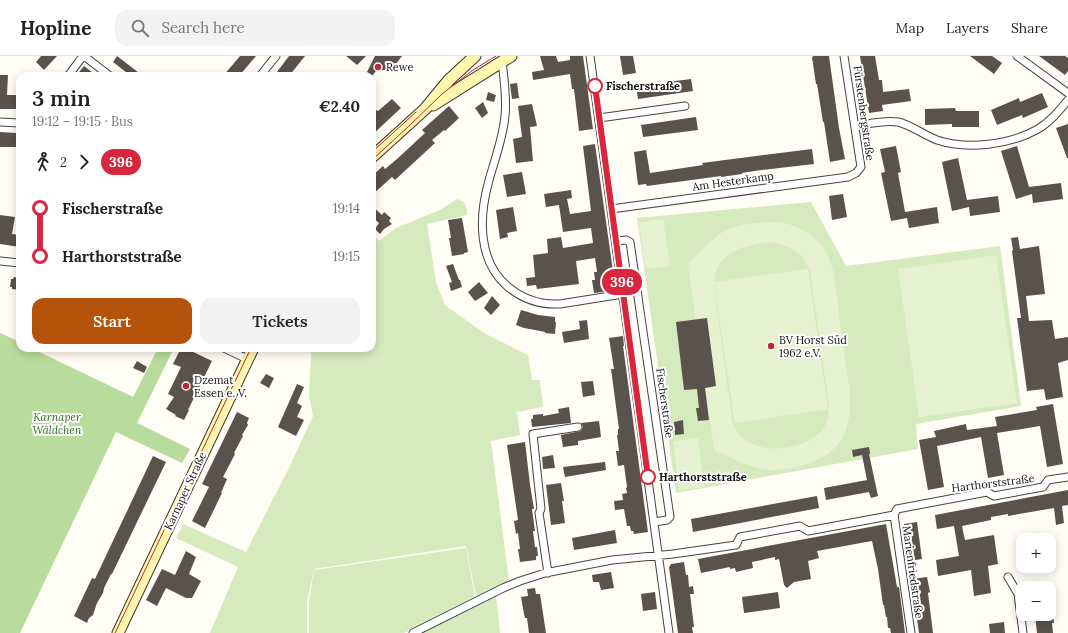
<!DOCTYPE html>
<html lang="en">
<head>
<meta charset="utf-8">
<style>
	body { margin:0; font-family:Lora,serif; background:#f2f2f2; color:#222; height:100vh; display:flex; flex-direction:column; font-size:15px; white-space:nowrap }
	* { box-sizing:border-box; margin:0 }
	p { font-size:13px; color:#767676 }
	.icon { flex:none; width:22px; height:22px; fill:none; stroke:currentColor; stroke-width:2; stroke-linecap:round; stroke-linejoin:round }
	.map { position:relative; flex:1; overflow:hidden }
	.panel { position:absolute; left:16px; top:16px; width:360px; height:280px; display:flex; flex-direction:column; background:#fff; border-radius:12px; box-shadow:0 2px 10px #0003 }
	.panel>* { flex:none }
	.badge { padding:0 8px; border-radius:13px; font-size:14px; line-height:26px }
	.buttons { position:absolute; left:1016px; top:477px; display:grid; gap:8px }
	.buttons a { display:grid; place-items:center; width:40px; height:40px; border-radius:8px; background:#fff; box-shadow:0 2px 10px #0003; font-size:20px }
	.map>.badge { position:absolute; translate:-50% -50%; box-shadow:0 0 0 2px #fff }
	.legs { display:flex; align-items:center; gap:6px; height:44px; padding:0 16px; font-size:13px }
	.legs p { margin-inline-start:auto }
	.summary { display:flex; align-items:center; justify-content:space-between; height:68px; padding:0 16px }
	h1 { font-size:22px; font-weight:600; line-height:30px }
	.button { display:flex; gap:8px; margin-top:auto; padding:8px 16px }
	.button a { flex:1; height:46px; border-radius:12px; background:#b45309; color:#fff; font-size:16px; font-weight:600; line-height:46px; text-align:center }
	.button a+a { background:#f2f2f2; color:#222 }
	ul { padding:0 16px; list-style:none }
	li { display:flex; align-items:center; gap:14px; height:48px; font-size:15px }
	li i { display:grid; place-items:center; width:6px; height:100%; margin:0 5px; background:currentColor }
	li i::after { content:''; width:10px; height:10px; margin:-5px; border:3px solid; border-radius:50%; background:#fff }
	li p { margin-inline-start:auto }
	li:first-child i { background:linear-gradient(#0000 50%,currentColor 0) }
	li:last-child i { background:linear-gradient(currentColor 50%,#0000 0) }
	header { display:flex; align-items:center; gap:24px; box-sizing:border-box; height:56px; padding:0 20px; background:#fff; border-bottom:1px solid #e0e0e0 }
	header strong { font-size:19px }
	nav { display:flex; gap:22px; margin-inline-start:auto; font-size:14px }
	.search { width:280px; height:36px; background:#f2f2f2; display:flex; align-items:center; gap:10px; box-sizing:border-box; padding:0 14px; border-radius:12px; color:#767676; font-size:15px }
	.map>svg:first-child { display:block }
</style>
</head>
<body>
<header>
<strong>Hopline</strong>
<div class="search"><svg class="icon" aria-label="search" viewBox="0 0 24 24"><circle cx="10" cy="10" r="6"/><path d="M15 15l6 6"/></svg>Search here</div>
<nav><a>Map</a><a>Layers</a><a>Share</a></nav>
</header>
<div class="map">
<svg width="1068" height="577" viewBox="0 0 1068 577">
	<rect width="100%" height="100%" fill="#fffdf5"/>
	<!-- green -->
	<path fill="#d5ebbd" d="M457,143l7,3 3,8v5l-40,9 9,58 9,23 39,28 44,22 4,25h8l3,27 -26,5 3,23 -29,6 18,141 -33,15 -10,-51 -152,23 -7,34v30h-97l28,-66 -62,-29 7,-14 63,28 42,-82 25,-54 -4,-20 2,-43 -10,-5h71v-113l7,6 17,-13 44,-18z
		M811,146l35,64 154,-20 21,160 -105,18 2,25 -242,44 -39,-275z
		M466,492l9,49 -71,36h-95v-31l5,-32z
		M496,538l4,39h-77z"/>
	<!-- forest -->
	<path fill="#b9dc9c" d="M0,277l20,9v6h11l102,49 25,-49h16l-37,75 53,26 -8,14 -66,-31 -96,201h-20z"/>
	<!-- pitch -->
	<path fill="#e6f2cf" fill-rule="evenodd" d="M663,163l7,47 -25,3 -6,-47z
		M766,166c6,0 11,0 16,1 16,2 31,12 41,24 6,7 8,18 11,27 3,24 6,48 9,72 4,28 13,62 1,89 -6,13 -17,20 -29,26 -15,6 -34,11 -50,8 -18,-2 -35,-12 -51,-19l-26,-186c12,-12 25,-28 41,-35 12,-5 25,-6 37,-7zM770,186c20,4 33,9 40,29l19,134c0,7 -1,15 -4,21 -14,23 -57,29 -79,15 -7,-5 -11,-12 -14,-20l-18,-135v-3l21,140 93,-14 -20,-140 -94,13c1,-29 32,-38 56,-40z
		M996,199l21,148 -98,14 -21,-148z
		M698,382l6,49 -25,3 -6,-49z"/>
	<!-- building -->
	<path fill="#5a524d" d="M41,0h16l-13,14 -8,-8z
		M117,0l26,20h-12l-18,-14z
		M240,0h16l-17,20h-16z
		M289,0h16l-16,20h-15z
		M346,0h20l-9,9z
		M375,0h27l-10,13 -16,2 -4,5 -5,-4z
		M540,0h16l2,6 12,-2v-4h13l10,73 -14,2 -5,-42h-2l-2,-15 -37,6 -1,-8 12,-2z
		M620,0h13l3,17 -13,2z
		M813,0h16l10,72 6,31 -15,3 -6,-40h-1l-6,-38h-1l-4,-27h1z
		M860,0h15l4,24h3l1,12 26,-3 2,12 -29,4 1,6 -14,2z
		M970,0h22l10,7 -8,11z
		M1039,0h26l3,2v13l-3,4z
		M84,10l13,10h-21z
		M0,19h8l-1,20h13v14h-20z
		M691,23l2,12 -55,8 -2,-13z
		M517,27l2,15 -7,1 -2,-15z
		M488,36l8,3 -2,7 -8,-2z
		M1042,37l6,14 -25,11 -1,-3 -25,10 -6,-15 28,-12 1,4z
		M392,43l9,9 -29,27v-21l4,-4 2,1z
		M483,46l5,11 -6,5 -7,-10z
		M532,48l5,22 -7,1 3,34 -17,2 -3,-24 9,-2 -4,-31z
		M449,50l10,12 -14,13 -1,-1 -12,10 3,3 -40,37 -3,-3 -20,18v-19l11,-10 2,3 12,-10 28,-26 -3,-3z
		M955,52l1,3h23v16h-27v-3l-27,1v-16z
		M696,61l2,13 -55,7 -2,-12z
		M1068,68v34h-1l-11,-30z
		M0,76l17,1v14h-17z
		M595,88l19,134h-2v4h-2l1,9 -17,2 -2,-13h3l-1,-8h3l-2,-14 -19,3 3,23 -42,5 -1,-4 -9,1 -1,-8 9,-1 -2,-22 15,-2 -1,-14 14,-2 2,11 30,-5 -2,-15 -28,4 -4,-27 -13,2 -2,-13 27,-4 1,8 -5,1 3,15 21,-3 -8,-65z
		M896,90l5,26 -3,1 7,39 32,-5 2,16 -30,5 -2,-10 -16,3 -10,-48 4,-1 -5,-23z
		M1017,90l12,41 32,-4 2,16 -30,4 -1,-9 -16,5 -15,-48z
		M812,93l2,15 -53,6 -19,3v1l-21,3v-1l-74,10 -1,-2 -8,1 -4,-33 12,-2 4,23 53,-8 -1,-2z
		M958,102l9,42 31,-4 2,16 -30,4 -1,-9 -17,4 -10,-49z
		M522,116l4,22 -19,3 -4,-22z
		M843,138l4,23 -15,3 -3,-24z
		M372,150l10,9 2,-3 7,6 -2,3 3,3 -8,5 -4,5 -5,-5 4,-6 -7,-6z
		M513,151l4,24 -10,2 1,4 -8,2 -4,-29z
		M0,159l15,2 -3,17 8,1v12l-20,-3z
		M462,162l6,34 -4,1v1l-12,2 -3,-18h2l-3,-18z
		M1018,181l2,12 19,-3 6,48 -19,2 3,25 23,-1 3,19 13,-2v23l-10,3 5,34 -17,3 -2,-11 -17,2 -10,-73h4l-9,-67 1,-1 -2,-12z
		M453,208l6,16h1l2,7 -11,4 -2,-8 3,-1 -6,-16z
		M14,221l6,1v12l-8,-1v-2h-2l1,-8h2z
		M479,226l9,11 -13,8 -7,-9z
		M492,240l8,9 -9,10 -7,-7z
		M521,254l17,5 17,2v5h1l-1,12 -10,-1v-1l-10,-2 -11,-2 -8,-3z
		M707,262l9,68 -11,2 4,32 -11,1 -2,-13h3l-2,-19 -13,1 -8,-68z
		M587,264l2,19 -25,4 -2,-11 18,-3 -1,-8z
		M623,280l1,10h-1l25,186 -14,2 -1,-3h-2l-1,-5h-3l-3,-17 -9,1 -1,-9 9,-1 -1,-6 5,-1 -1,-5 1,-1 -3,-22 -6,1 -2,-15h3l-2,-16h1v-6h1l-8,-60h3l-5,-31z
		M181,292h4l27,13 -24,49h1l-5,10 -9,-4 1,-1 -10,-6 8,-12 -6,-3 13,-27 -8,-3z
		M137,305l10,6 -3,6 -11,-5z
		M266,318l8,4 -5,10 -9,-5z
		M593,325l2,14 -12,2 -2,-15z
		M297,328l7,3 -7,16 5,3 -5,11 7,3 -8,16 -18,-9z
		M1053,348l10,60 -16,3 -7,-41 -43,7 7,42 -16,3 -7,-41 -44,9 7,41 -16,3 -9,-50 17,-3 -2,-6 32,-7 1,6 30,-4 -2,-9 42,-7 -1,-3z
		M569,351l2,16 -39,4 -1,-8h2v-4l10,-1v2l16,-3 -1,-4z
		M237,356l12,6 -2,5 1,2 -6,10 1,1 -9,17 1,1 -12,23 4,2 -6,14h1l-17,35 -13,-7 17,-34 -7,-3z
		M683,364l1,14 -9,1 -1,-13z
		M599,365l2,16 -23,4v4l-15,2 -2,-12 20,-4 2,-4 -2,-4z
		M525,386l5,43 4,24h-2l3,22h-2l2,16h2l1,9h-2v4l-16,2 -2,-13h2l-2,-16 -2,1 -2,-13 4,-1 -11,-75z
		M869,391l1,7h-1l9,42 -7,2 -2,-6 -43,8 -2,-12 43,-8 -5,-25 -9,2 -1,-7z
		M553,399l2,13 -12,1 -1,-12z
		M153,400l13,6 -54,112h-1l-7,14 -1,5 -6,10 -4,12 -4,3 -2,5 -13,-7 18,-38 3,1z
		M605,406l1,8 -41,7 -2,-10z
		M561,427l3,18h-2l3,22 -14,2 -5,-40z
		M1068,434v15l-6,1 2,17 -8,2 -2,-17 -46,8v-2l-17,3v3l-29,6 3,14 29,-5 4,29 -10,2 3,27 -17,3 -3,-26 -33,6 -2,-16 23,-4 -5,-30 -17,3 -2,-14z
		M817,440l2,12 -126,24 -2,-13z
		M917,466l5,37 -13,2 -5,-37z
		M886,468l11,63h2l6,46h-14l-1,-5h-2l-1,-11h-1l-2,-12h-1l-5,-36 -6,-28 -55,10 2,7 -11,3 3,18 -17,3 -7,6 -3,-3 -5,-26 -4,1v-3l-23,5 1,6 -17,4 -1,-4 -5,1v-2l-29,6 -3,-14z
		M615,474l2,13 -43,7 -2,-12z
		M186,495l10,6 -7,17 12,7 -9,17h-6l-20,-10 -9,18 -11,-6 16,-31 13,6z
		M684,506l2,13h2l1,12 4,-1 1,8h-4l4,33h-2l1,6h-15l-9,-66 2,-3z
		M611,516l3,16 -13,2 -2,-8h-6l-1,-7z
		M927,521l3,15 -2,1 5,40h-14l-3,-21 -2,1v-20l-2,-14z
		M535,532l1,6h4l6,39h-17l-2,-15h-2l-1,-4 -3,-17 7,-1 -1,-7z
		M655,536l2,17 -14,2 -2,-17z
		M778,536l2,16 -36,5 -2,-16z
		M1035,558h18l1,9h-2l1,10h-16z
		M1004,566l1,11h-15l-1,-9z"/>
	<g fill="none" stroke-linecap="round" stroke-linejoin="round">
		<defs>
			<path id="street" d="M84,0l26,20
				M590,0l79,577
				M1017,0l51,37
				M502,5c2,18 5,37 3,55 -2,23 -11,45 -17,68 -9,34 -10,77 19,102 15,13 34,19 53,18l63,-10
				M68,20l15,-20
				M260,20l16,-20
				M599,62l86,-12
				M0,66l20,1
				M855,70c14,-2 29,-6 43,-4 13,3 26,13 39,18 30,10 73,5 101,-11 12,-7 21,-18 30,-29
				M611,153l237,-32 8,-4 5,-6 -17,-111
				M616,185l10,-1 4,2 40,275 -3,3 -13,2
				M0,205l20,2
				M224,292l23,11
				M894,459l3,-6 90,-17 7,4 49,-9 5,-7 20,-3
				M894,459l17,118
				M548,517l-9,-60 2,-4 -8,-75 45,-7
				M1008,521l10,17 5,39
				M413,577l90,-45 17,-7 25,-8 67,-13 61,-6 63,-9 4,-8 60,-11 8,5 86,-16"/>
			<path id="secondary" d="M433,49l78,-49
				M372,101l53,-48 24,-29 26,-24
				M118,577l135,-285"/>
		</defs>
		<!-- street casing -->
		<use href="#street" stroke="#444" stroke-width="9"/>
		<!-- secondary casing -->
		<use href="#secondary" stroke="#333" stroke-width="13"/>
		<!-- street -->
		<use href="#street" stroke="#fff" stroke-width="7"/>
		<!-- secondary -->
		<use href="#secondary" stroke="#fff6b0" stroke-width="11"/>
		<!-- tram -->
		<path stroke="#c4262e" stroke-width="1" d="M372,96l44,-40
			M372,104l38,-35 32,-31 31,-24 23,-14
			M115,577l136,-285"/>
	</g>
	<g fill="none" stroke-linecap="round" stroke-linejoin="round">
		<defs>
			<path id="line-1" d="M595,30l53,391"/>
		</defs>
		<!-- line-1 casing -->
		<use href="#line-1" stroke="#fff" stroke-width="9"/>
		<!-- line-1 -->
		<use href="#line-1" stroke="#d7263d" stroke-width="6"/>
	</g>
	<!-- markers -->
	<g fill="#c4262e" stroke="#fff" stroke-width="1.5">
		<circle cx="378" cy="11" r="4"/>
		<circle cx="771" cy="290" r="4"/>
		<circle cx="186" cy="330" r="4"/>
	</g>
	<g fill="#fff" stroke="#d7263d" stroke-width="2">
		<circle cx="595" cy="30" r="7"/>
		<circle cx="648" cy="421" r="7"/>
	</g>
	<g text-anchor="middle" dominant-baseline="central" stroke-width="4" stroke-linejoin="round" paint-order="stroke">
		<!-- poi labels -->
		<g font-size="11" fill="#111" stroke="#fff" text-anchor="start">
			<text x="386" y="11">Rewe</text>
			<text x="779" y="284">BV Horst Süd<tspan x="779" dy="13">1962 e.V.</tspan></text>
			<text x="194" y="324">Dzemat<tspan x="194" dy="13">Essen e. V.</tspan></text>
		</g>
		<!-- stop labels -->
		<g font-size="11" font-weight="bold" fill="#111" stroke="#fff" text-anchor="start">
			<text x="606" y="30">Fischerstraße</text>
			<text x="659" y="421">Harthorststraße</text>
		</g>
		<!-- street labels -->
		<g font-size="11" fill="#111" stroke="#fff">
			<text transform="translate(864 57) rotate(82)">Fürstenbergstraße</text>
			<text transform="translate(733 125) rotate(-8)">Am Hesterkamp</text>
			<text transform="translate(665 347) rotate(82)">Fischerstraße</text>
			<text transform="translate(993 427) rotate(-7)">Harthorststraße</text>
			<text transform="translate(185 435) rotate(-65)">Karnaper Straße</text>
			<text transform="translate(913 516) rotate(82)">Marienfriedstraße</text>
		</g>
		<!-- park labels -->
		<g font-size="11" font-style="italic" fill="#2f6b1f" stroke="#fff">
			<text x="57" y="361">Karnaper<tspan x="57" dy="13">Wäldchen</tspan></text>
		</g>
	</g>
</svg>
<div class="buttons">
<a>+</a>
<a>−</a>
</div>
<b class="badge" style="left:622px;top:226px;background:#d7263d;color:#fff">396</b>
<section class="panel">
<div class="summary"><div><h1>3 min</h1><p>19:12 – 19:15 · Bus</p></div><b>€2.40</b></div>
<div class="legs"><svg class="icon" aria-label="walk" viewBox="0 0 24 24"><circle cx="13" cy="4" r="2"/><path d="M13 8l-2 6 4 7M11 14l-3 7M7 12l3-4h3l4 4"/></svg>2<svg class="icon" aria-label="forward" viewBox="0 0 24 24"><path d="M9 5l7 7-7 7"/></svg><b class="badge" style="background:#d7263d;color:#fff">396</b></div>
<ul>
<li><i style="color:#d7263d"></i><b>Fischerstraße</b><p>19:14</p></li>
<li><i style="color:#d7263d"></i><b>Harthorststraße</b><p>19:15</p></li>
</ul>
<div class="button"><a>Start</a><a>Tickets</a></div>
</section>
</div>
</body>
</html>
